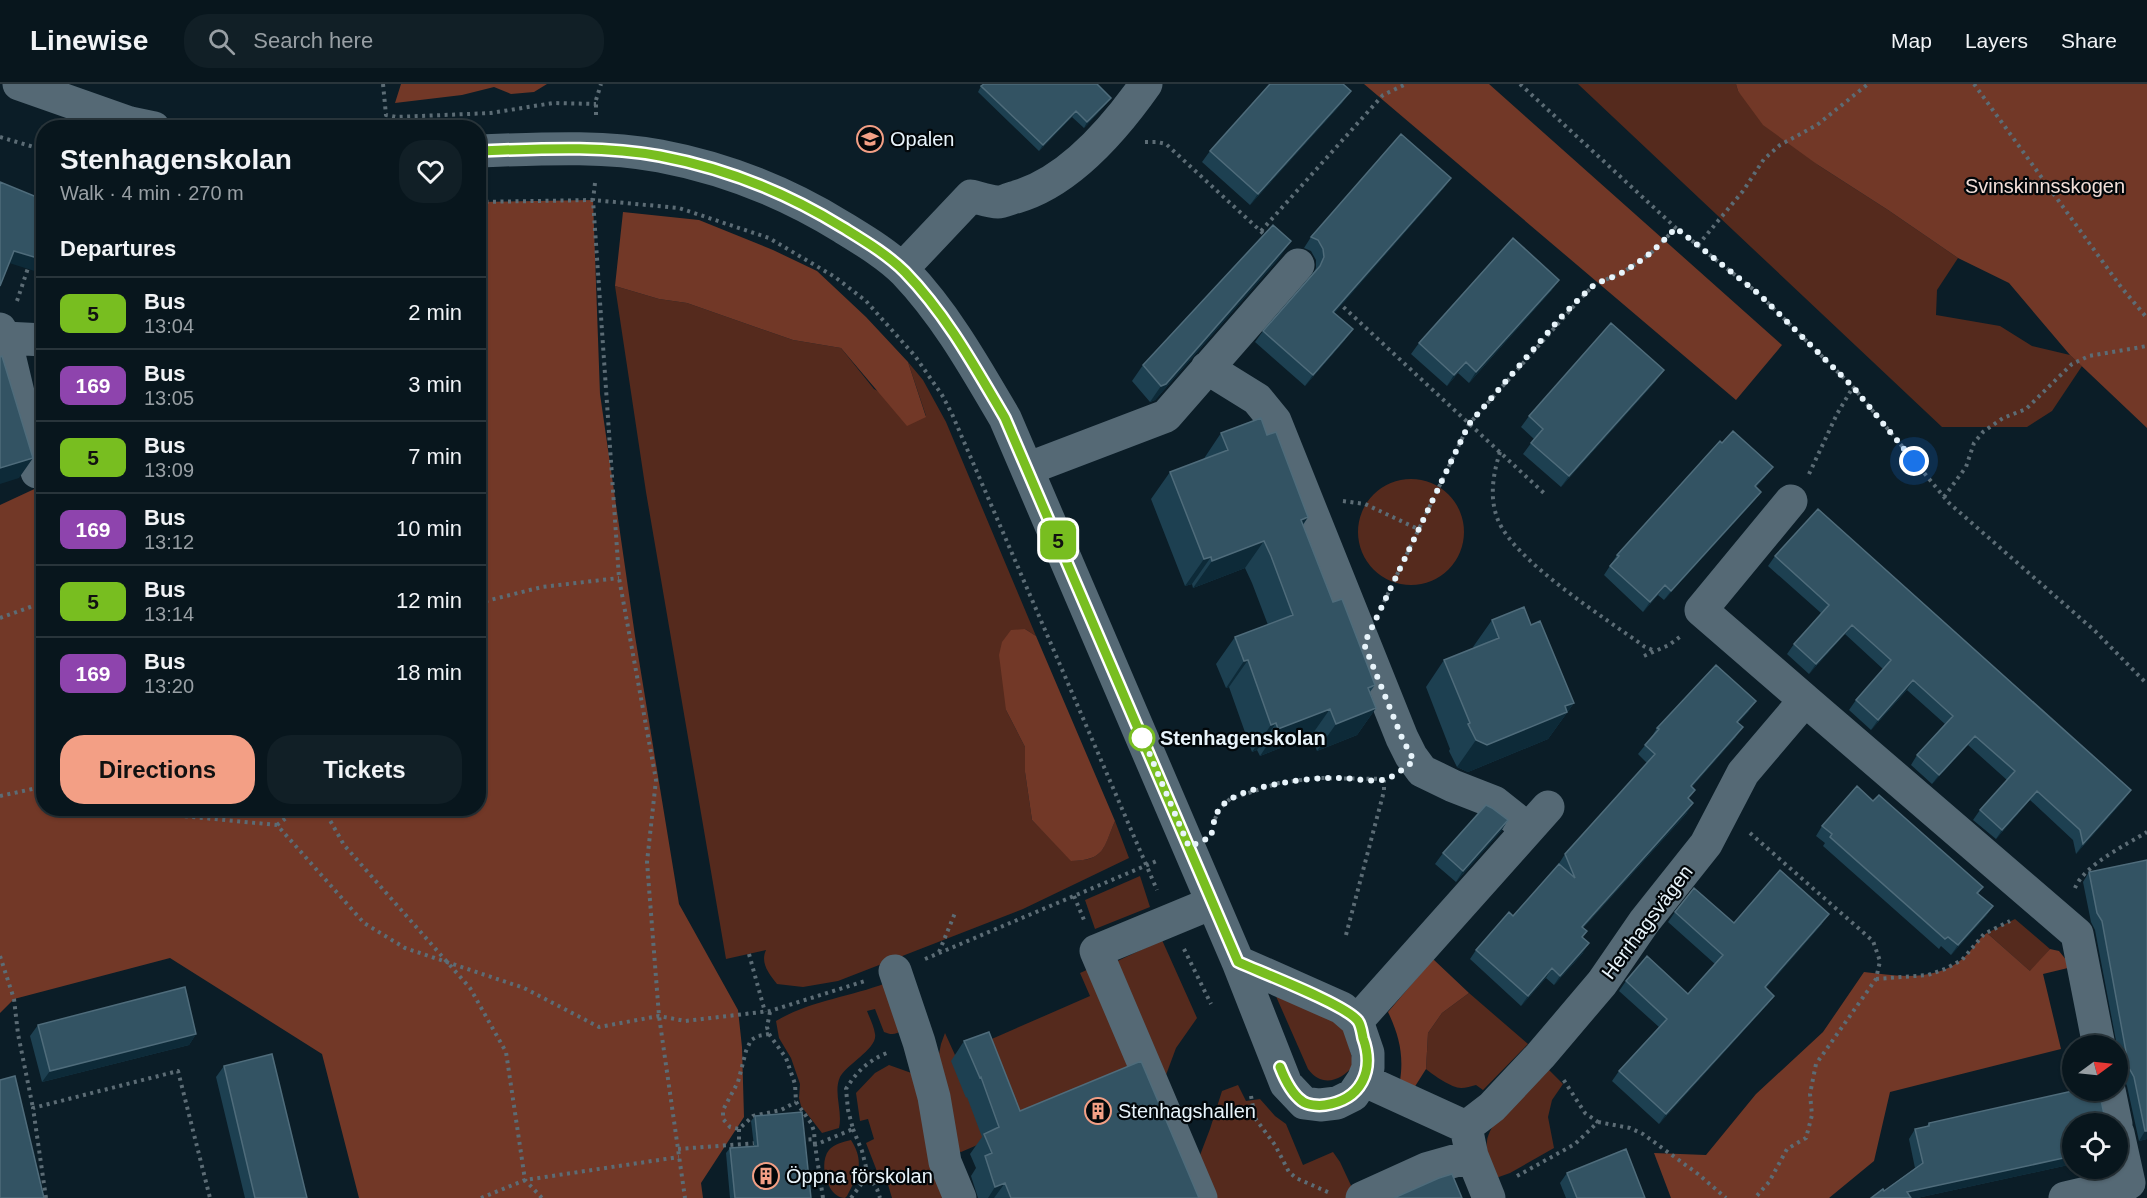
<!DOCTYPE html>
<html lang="en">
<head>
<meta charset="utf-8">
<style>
	body { margin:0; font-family:Arial,sans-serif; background:#111f26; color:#f1f3f6; height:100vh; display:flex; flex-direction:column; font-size:22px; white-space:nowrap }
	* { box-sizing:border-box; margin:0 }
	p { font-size:20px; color:#989fa4 }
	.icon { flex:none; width:33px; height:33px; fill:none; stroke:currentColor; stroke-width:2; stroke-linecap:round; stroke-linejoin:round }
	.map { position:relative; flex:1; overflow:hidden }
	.side { position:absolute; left:36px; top:36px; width:450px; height:696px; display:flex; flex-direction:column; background:#08161d; border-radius:24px; box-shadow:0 2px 4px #0004,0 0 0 2px #29353b }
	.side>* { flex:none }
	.badge { padding:0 12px; border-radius:9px; font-size:21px; line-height:39px }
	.needle { width:39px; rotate:75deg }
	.buttons { position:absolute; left:2062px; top:951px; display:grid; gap:12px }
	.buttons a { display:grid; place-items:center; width:66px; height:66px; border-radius:50%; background:#08161d; box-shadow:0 2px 4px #0004,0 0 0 2px #29353b; font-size:30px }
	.you { position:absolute; width:30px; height:30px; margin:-15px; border:4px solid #fff; border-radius:50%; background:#1a73e8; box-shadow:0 0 0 9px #1a73e833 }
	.map>.badge { position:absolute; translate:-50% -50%; box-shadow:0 0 0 3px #fff }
	h2 { padding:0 24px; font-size:22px; line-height:54px }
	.round { display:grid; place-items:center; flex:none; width:63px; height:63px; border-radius:24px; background:#111f26 }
	.overview { display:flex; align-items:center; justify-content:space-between; height:102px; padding:0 24px }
	h1 { font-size:28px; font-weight:700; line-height:45px }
	.primary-button { display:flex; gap:12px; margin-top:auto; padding:12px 24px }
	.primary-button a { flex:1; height:69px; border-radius:24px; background:#f39f85; color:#111; font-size:24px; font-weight:700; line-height:69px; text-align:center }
	.primary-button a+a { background:#111f26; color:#f1f3f6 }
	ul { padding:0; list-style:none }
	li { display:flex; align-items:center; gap:18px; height:72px; padding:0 24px; border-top:2px solid #29353b }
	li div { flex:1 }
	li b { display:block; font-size:22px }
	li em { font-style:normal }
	li .badge { min-width:66px; font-weight:700; text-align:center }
	header { display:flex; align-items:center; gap:36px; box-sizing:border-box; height:84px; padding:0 30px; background:#08161d; border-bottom:2px solid #29353b }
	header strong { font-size:28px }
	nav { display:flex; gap:33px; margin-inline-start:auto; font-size:21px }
	.search { width:420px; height:54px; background:#111f26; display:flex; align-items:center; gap:15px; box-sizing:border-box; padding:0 21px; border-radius:24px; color:#989fa4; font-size:22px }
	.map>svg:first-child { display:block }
</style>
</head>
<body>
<header>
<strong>Linewise</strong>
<div class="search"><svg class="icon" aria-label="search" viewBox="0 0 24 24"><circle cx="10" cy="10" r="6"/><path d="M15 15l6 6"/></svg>Search here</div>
<nav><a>Map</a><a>Layers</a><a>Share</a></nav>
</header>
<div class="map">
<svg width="2147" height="1114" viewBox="0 0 2147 1114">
	<rect width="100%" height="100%" fill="#0b1d27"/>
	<!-- green -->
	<path fill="#552a1d" d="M1578,0h158l2,7 80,74 70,45 70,48 -21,32 -1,25 64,11 32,20 38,9 12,11 -30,45 -25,16h-85z
		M615,202l44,13 28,4 106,37 48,8 33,41 52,27 -18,-54 15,18 23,42 90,214 -11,-7 -19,81 19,37v25l7,48 40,41c33,-1 31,-13 43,-40l14,37 -106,51 -185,72 -35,6 -26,-3c-8,-10 -17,-21 -11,-34l-40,9 -80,-467z
		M1358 448a53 53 0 1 1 106 0a53 53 0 1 1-106 0Z
		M1140,792l10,31 -55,22 -10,-29z
		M2015,835l35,30 -19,23 -44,-39z
		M1162,856l35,78 -21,30 -13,35 -54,-118z
		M1091,884l47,108 -177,76 -7,-2 -16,-91 3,-15 4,-11 10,22 135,-59 -10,-23z
		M886,899l16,47c-6,5 -11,5 -18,2l-9,-23 -8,2c3,8 7,15 8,23 3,14 -28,30 -35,43 -7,15 3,34 -1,51l-17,5 -21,-27 -2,-8 1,-14 -9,-26 -12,-20 -3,-17c33,-20 74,-24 110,-38z
		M1469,909l59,51 -45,46 -7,-5c-5,1 -10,3 -15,3 -9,0 -28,-13 -35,-19l2,-36 14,-20z
		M1275,910l68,31 11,40c-13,16 -32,23 -46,4z
		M889,981l28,10 35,123h-60l-6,-20 -6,1 -14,-36 8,-4 -6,-20 -8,2 -4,-28 19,-20z
		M1546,983l17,17 -11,16 -4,17 6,31 -44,25 -14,5c-4,-11 -11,-25 -9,-37 3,-22 43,-57 59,-74z
		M1238,1001l8,16 14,-2 15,17 11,8 17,41 30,-13 7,10 15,32 -3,4h-141l-14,-35 13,-34 12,-38z
		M851,1056c14,22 7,35 -4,56l-2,2c-18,0 -27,-35 -16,-48 5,-6 14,-8 22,-10z"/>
	<!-- forest -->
	<path fill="#723827" d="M401,0h146l-13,8 -23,2 -17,-7 -32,8 -67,8z
		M1364,0h125l293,261 -46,55z
		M1736,0h411v344l-77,-73 -61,-72 -51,-25 -70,-48 -70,-45 -55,-40 -25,-34z
		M593,116l7,194 35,242 44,268 59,106 4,37 2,70 -43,66 2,15h-344l-37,-144 -152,-96 -156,41 -14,14v-508l43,-20 1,323h434l1,-606z
		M623,128l76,8 74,30 44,21 49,46 42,45 18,55 -19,9 -66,-78 -48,-8 -106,-37 -28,-4 -44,-13z
		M1025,545l11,7 79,185c-12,28 -10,39 -44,40l-39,-41 -7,-48v-25l-19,-37 -7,-55 3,-13 9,-12z
		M1987,849l43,38 20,-22 9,2 13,16 -29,7 18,75 -171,43 -16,69 -45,37h-158l-17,-45 52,2 50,-61 67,-62 41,-60c32,4 69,10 97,-12 10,-7 16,-21 26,-27z
		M1433,875l36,34 -27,20 -14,20 -2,36 -12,19 -14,-7c4,-26 -1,-46 -12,-69z"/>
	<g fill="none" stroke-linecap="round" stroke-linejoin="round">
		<!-- path -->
		<path stroke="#5c6c75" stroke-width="4" stroke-dasharray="3 4.5" stroke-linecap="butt" d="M383,0l3,31 10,2 95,-4 62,-10 43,1
			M1520,0l156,144 83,66 94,93 96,116 146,128 52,53
			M1974,0l147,203 26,31
			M596,31v-15l5,-16
			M0,53l44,13
			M1145,58h12l9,2 100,92
			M595,99l-2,17 26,378 37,202 -9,82 12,154 26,182
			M478,118l115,-2 86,8 90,30 66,39 31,24 49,55 27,39 10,19 205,476
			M1261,147l122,-136 23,-11
			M1698,161l45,-54 21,-32 16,-14 37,-20 51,-41
			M17,217l12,-36
			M1338,218l208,193
			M1500,368c-7,22 -11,46 -2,68 17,42 109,99 147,127l10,4
			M1809,390l28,-60 16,-27
			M1944,413l22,-30 8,-24 9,-11 20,-14 23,-9 46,-45 17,-8 58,-10
			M1343,417l22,3 53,25
			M1384,518l85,-178 112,-126 14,-14 25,-10 16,-10 16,-12 24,-24
			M478,519l64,-16 77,-9
			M0,534l44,-16
			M1644,572l25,-11 12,-9
			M0,712l37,-8 7,2
			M118,724l12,3 147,14 87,98 41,25 119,40 75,39 60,-11 26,5 85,-10 95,-30
			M323,724l21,37 126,143 36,64 19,128 17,18
			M1215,735l4,-10 11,-10 49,-16 37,-5 70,1
			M277,741l22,-17
			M1750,749l123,108 7,20 -4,18 -60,85 -6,30 2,21 -6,23 -19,11 -18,33 -14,16
			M2075,804c9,-23 51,-43 72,-56
			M1074,812l10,24
			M1346,851l38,-144v-11
			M1184,865l27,55
			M939,868l16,-39
			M749,870l16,58
			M0,872l14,43 4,35 15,74
			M925,875l234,-99
			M1876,895l52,-4 17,-6 17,-9 22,-26 26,-13
			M770,928l-3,15 2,7 17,24 9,26 1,18 15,21 3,8 1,14
			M769,950l-11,2 -7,4 -5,11 -8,31 -15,28v9l7,8 9,2 14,-13 28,-6 15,-8
			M1251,1012l4,22 20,27 14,27 7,6 34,15
			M1598,1038l32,6 13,6 55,40 28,24
			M739,1045v15
			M853,1045l9,22 6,24
			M801,1056l14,-1
			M678,1065l79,-6
			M1517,1092l58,-32 23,-22 -13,-9 -22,-34
			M46,1114l-13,-90 145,-37 32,127
			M481,1114l44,-18 154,-23
			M823,1114l-8,-53 38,-16 -5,-19 -2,-21c10,-17 23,-29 41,-36
			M851,1114l17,-23 9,14 3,9"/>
		<!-- minor -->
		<path stroke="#556975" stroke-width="33" d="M19,0l111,39 24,5
			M478,67c60,-2 123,-6 182,5 64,12 127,37 182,71 21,13 45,27 63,45 41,43 70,95 100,146l233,544 48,122 18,19 16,2 17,-2 16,-8 10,-15 5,-12v-15l-11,-32 -15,-13 -104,-46
			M902,185l69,-73c8,2 19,6 27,6 6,0 12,-4 18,-5 53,-15 99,-69 130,-113
			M0,245l5,9 32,134
			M5,254l39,2
			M1207,284l50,31 18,22 127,317 9,18 11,15 31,15 41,16 34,27
			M1027,385l139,-53 132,-151
			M1791,417l-90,109 104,90
			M895,887l24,71 15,55 11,65 15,36
			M1357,937l191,-214
			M1363,996l103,47 6,29 17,42
			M2109,1006l7,34
			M1466,1043l26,-20 48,-51 62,-73 42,-61 62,-78 37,-71 62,-73 272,234 22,112
			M1201,1114l-105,-247 116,-48
			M1362,1114l64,-29 46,-13
			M2065,1114l64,-15 -11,-50"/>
	</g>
	<!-- wall -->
	<path fill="#1d4051" d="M1098,1l9,18 -23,25 -12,-11 -33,34 -61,-59 3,-6z
		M1343,18l-93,103 -48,-43 8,-11z
		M1451,94l-8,11 -109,124 11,27 -40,46 -50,-44 8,-11 51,-59 2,-4v-8l-5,-9 -7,-3 7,-11z
		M1280,173l-125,143 -5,2 -18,-21 11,-16z
		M1559,196l-8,11 -82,92 -11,-10 -11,13 -36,-32 8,-11z
		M1656,297l-95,106 -38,-33 11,-15 -13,-12 8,-11z
		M1221,349l46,2 41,82 -5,8 30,77 42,83 -5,7 6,16 -19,27 -40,16 -6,-15 -51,20 -3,-6 -5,2 -23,-65 -3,1 -10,-24 19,-27 33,-12 -16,-42 -7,-15 -52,20 -1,-4 -7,2 -34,-87 19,-27 33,-12z
		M1766,392l-10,11 5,5 -7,9 -90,99 -6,-5 -15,17 -39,-37 13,-20z
		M1775,472l349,244 -48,54 -3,-14 -43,-40 -34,39 -23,-19 7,-10 27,-30 -39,-35 -36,39 -21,-19 6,-10 28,-31 -38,-34 -36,40 -22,-20 7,-10 27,-31 -38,-35 -36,40 -22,-20 7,-10 27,-31 -53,-47z
		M1492,536l39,5 43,78 -26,36 -80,33 -11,-5 -8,-16 1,-2 -24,-62 18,-27 30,-12 -1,-1z
		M1749,627l-11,12 -2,14 -44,50 -4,12 -1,14 -104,115 -1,9 1,16 -29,32 -8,-7 -25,28 -51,-47 6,-9 37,-34 45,-51 7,-11 82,-91 -9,-9 13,-16 6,-10z
		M1873,717l110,86 -5,7 15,12 -7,10 -35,39 -10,-9 -2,3 -116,-103 2,-3 -9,-7 6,-10z
		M1508,736l-7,11 -45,51 -21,-18 8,-11z
		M2147,776v279l-8,2 -12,-55 -4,-9 -5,-25v-6h-1l-22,-116 -4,-8 -8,-40 6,-10z
		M1675,828l59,11 88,1 -56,64 8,8 -7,9 -108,119 -47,-43 7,-10 40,-44 -40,-36 7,-10 62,13 27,-30 -47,-42z
		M38,941l158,9 -7,11 -147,37 -12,-46z
		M964,957l56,70 179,87h-221l-7,-22 5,-8 -6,-14 12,-17 -15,-40 -1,1 -15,-37z
		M224,982l83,132h-62l-29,-121z
		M755,1032l56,82h-81l-4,-45 4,-5 24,-2 -3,-25z
		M1929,1039l144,41 -156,34h-46l13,-7 31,-23 -6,-29 6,-10 11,-2z
		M1567,1089l78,25h-79l-6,-15z"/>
	<!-- shaded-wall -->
	<path fill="#0d2a38" d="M1351,7l-8,11 -93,103 8,-11z
		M1111,14l-4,5 -23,25 3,-6z
		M1076,27l-4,6 -33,34 4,-6z
		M1451,94l-8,11 -117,134 7,-11z
		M1291,157l-11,16 -125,143 -5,2 11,-16z
		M14,167l30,9v14l-38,-12z
		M1559,196l-8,11 -82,92 7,-11z
		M1353,245l-8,11 -40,46 8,-11z
		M1466,278l-8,11 -11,13 7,-11z
		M1664,286l-8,11 -95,106 8,-11z
		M33,374l-14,20 -19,6v-16z
		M1773,383l-7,9 -18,20 7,-10z
		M1761,408l-7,9 -90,99 7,-9z
		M1308,433l-19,27 12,-24z
		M1264,457l-19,27 -52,20 19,-27z
		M1211,473l-19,27 -7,2 19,-27z
		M1665,501l-7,10 -15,17 7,-10z
		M1852,541l-7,9 -36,40 7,-10z
		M1248,576l-19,27 -3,1 18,-27z
		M1913,596l-6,10 -36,40 7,-10z
		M1756,617l-7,10 -19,21 7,-10z
		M1574,619l-26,36 -80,33 -11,-5 19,-27z
		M1376,624l-19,27 -40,16 19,-27z
		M1330,625l-19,27 -51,20 18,-27z
		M1276,639l-19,27 -5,2 19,-27z
		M1743,643l-7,10 -52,59 7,-10z
		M1975,652l-7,9 -36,39 7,-9z
		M2131,706l-7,10 -48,54 7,-10z
		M2037,707l-7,9 -34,39 6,-9z
		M1693,719l-6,10 -112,123 7,-9z
		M1508,736l-7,11 -45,51 7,-11z
		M1993,822l-7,10 -35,39 7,-10z
		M1829,830l-7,10 -64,73 7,-10z
		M1589,859l-6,10 -29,32 6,-9z
		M1552,884l-6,10 -25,28 7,-10z
		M1774,912l-7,9 -108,119 7,-10z
		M196,950l-7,11 -147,37 8,-11z
		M2145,1047h2v8l-8,2z
		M2073,1072v8l-156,34h-14l4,-6z
		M1005,1099l-11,15h-6l7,-11z"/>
	<!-- building -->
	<path fill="#335363" stroke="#4f6c7b" stroke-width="1.5" d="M984,0h113l14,14 -24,24 -11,-11 -33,34 -62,-59z
		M1270,0h73l8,7 -93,103 -48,-43z
		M1401,50l50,44 -118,134 20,17 -40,46 -50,-44 57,-65 4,-9 -1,-8 -5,-9 -7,-3z
		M0,98l44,18v60l-30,-9 -14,35z
		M1273,141l18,16 -125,143 -5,2 -18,-21z
		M1513,154l46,42 -83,92 -10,-10 -12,13 -35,-32z
		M1611,239l53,47 -95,106 -38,-33 12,-14 -14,-13z
		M2,272l31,102 -33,10v-111z
		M1261,334l6,17 9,-3 32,85 -7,3 32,82 9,-3 33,86 -7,3 8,20 -40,16 -6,-15 -52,20 -2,-6 -5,2 -23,-65 -4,1 -9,-24 58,-22 -22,-59 -7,-15 -52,20 -1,-4 -7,2 -34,-87 58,-22 -7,-17z
		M1733,347l40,36 -18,19 6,6 -90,99 -6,-6 -15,17 -40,-36 9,-10 -2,-1 103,-114 2,2z
		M1818,425l313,281 -48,54 -3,-14 -43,-39 -35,39 -22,-20 35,-39 -40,-35 -36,39 -22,-20 36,-39 -40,-36 -35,40 -22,-20 35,-40 -39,-35 -36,39 -22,-20 35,-39 -54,-49z
		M1524,523l7,18 9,-4 34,82 -9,3 2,6 -80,33 -11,-5 -8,-16 2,-1 -26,-63 55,-22 -7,-18z
		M1716,581l40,36 -19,21 6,5 -52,59 4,4 -7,8 5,5 -111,124 5,4 -5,6 7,6 -29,33 -8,-8 -24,28 -52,-46 33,-38 4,4 46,-52 16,14 -10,-24 90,-100 -10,-9 14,-16 -2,-1z
		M1857,702l16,15 6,-6 104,92 -6,6 16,13 -35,39 -10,-8 -3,2 -115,-102 2,-3 -10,-8z
		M1486,721l6,3 16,12 -45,51 -20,-18z
		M2147,776v271h-2l-11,-54 -5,-9 -27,-147 -5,-8 -8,-41z
		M1780,786l49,44 -64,73 9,9 -108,118 -47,-43 48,-52 -41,-38 21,-25 41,38 35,-39 -48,-43 19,-24 40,35z
		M185,903l11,47 -146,37 -12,-46z
		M989,948l31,79 121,-50 58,137h-188l-6,-15 -10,4 -10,-31 7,-3 -8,-19 15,-7 -18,-50 -1,1 -16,-37z
		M272,970l35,144h-52l-31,-132z
		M15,992l29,122h-44v-118z
		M2077,1006h22l7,34h-33v32l-166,36 4,6h-40l12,-9 1,2 39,-28 -8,-34 14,-3v-3z
		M802,1028l9,86h-76l-5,-50 28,-2 -3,-30z
		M1626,1065l19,49h-68l-10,-25z
		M1452,1090l10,24h-68l45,-20z"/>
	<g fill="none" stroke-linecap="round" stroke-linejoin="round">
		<defs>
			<path id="line" d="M478,67c60,-2 123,-6 182,5 64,12 127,37 182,71 21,13 45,27 63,45 41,42 70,95 100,146l233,544c22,10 109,43 120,59 3,4 4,12 5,17 12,33 -2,62 -38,67 -7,1 -18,0 -23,-4 -11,-8 -17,-21 -22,-34"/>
		</defs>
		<!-- line casing -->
		<use href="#line" stroke="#fff" stroke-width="14"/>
		<!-- line -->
		<use href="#line" stroke="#78be20" stroke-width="9"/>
		<!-- walk -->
		<path stroke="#e8f4fb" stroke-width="6" stroke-dasharray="0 10.8" d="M1142,654v-2l47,111 22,-10c2,-10 3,-22 10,-30 18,-22 92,-30 119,-29 14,0 29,4 42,2 10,-1 23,-13 32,-19l-12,-23 -38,-94 105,-220 94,-109 18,-18 14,-13 25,-10 16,-10 16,-12 24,-24 83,66 94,93 61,74"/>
	</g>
	<!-- icons -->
	<defs>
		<symbol id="school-ring" viewBox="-11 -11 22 22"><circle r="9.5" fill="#02070a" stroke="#f39f85" stroke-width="1.5"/><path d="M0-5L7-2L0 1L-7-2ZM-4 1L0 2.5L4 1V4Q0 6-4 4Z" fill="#f39f85"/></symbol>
		<symbol id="building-ring" viewBox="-11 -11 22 22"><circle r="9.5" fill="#02070a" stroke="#f39f85" stroke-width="1.5"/><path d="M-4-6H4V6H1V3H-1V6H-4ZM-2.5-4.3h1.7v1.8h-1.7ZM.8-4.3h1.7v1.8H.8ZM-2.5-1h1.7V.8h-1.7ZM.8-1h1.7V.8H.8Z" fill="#f39f85"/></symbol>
	</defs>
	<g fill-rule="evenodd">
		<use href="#school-ring" x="855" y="40" width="30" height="30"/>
		<use href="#building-ring" x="1083" y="1012" width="30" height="30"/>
		<use href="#building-ring" x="751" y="1077" width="30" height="30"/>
	</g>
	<!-- markers -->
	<circle fill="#fff" stroke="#78be20" stroke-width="3" cx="1142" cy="654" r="12"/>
	<g text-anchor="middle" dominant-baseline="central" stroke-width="4.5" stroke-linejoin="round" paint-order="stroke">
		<!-- poi labels -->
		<g font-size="20" fill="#e8f4fb" stroke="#02070a" text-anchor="start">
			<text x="890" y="55">Opalen</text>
			<text x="1118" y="1027">Stenhagshallen</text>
			<text x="786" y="1092">Öppna förskolan</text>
		</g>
		<!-- park labels -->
		<g font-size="20" fill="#f3dfd9" stroke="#02070a">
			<text x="2045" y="102">Svinskinnsskogen</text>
		</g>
		<!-- stop labels -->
		<g font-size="20" font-weight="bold" fill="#e8f4fb" stroke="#02070a" text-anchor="start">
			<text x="1160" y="654">Stenhagenskolan</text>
		</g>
		<!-- street labels -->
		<g font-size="20" fill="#e8f4fb" stroke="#02070a">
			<text transform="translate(1647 838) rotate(-53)">Herrhagsvägen</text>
		</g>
	</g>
</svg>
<div class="buttons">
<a><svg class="needle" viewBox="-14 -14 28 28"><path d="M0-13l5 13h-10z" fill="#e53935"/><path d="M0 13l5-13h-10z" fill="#989fa4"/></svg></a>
<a><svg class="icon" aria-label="locate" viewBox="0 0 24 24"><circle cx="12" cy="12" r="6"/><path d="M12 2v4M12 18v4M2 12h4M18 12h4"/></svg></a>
</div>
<div class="you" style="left:1914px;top:377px"></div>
<b class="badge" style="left:1058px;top:456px;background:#78be20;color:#111">5</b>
<section class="side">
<div class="overview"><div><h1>Stenhagenskolan</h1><p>Walk · 4 min · 270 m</p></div><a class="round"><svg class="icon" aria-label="heart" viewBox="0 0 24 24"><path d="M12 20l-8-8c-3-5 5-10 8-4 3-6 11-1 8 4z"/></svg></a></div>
<h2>Departures</h2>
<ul>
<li><span class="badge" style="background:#78be20;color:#111">5</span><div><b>Bus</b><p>13:04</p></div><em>2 min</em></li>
<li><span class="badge" style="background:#8e44ad;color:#fff">169</span><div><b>Bus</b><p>13:05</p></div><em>3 min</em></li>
<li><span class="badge" style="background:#78be20;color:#111">5</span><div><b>Bus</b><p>13:09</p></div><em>7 min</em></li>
<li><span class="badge" style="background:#8e44ad;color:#fff">169</span><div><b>Bus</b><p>13:12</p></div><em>10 min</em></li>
<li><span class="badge" style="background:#78be20;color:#111">5</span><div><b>Bus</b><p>13:14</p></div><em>12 min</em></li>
<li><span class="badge" style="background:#8e44ad;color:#fff">169</span><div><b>Bus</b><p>13:20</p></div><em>18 min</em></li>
</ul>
<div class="primary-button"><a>Directions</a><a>Tickets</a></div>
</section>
</div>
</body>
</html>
